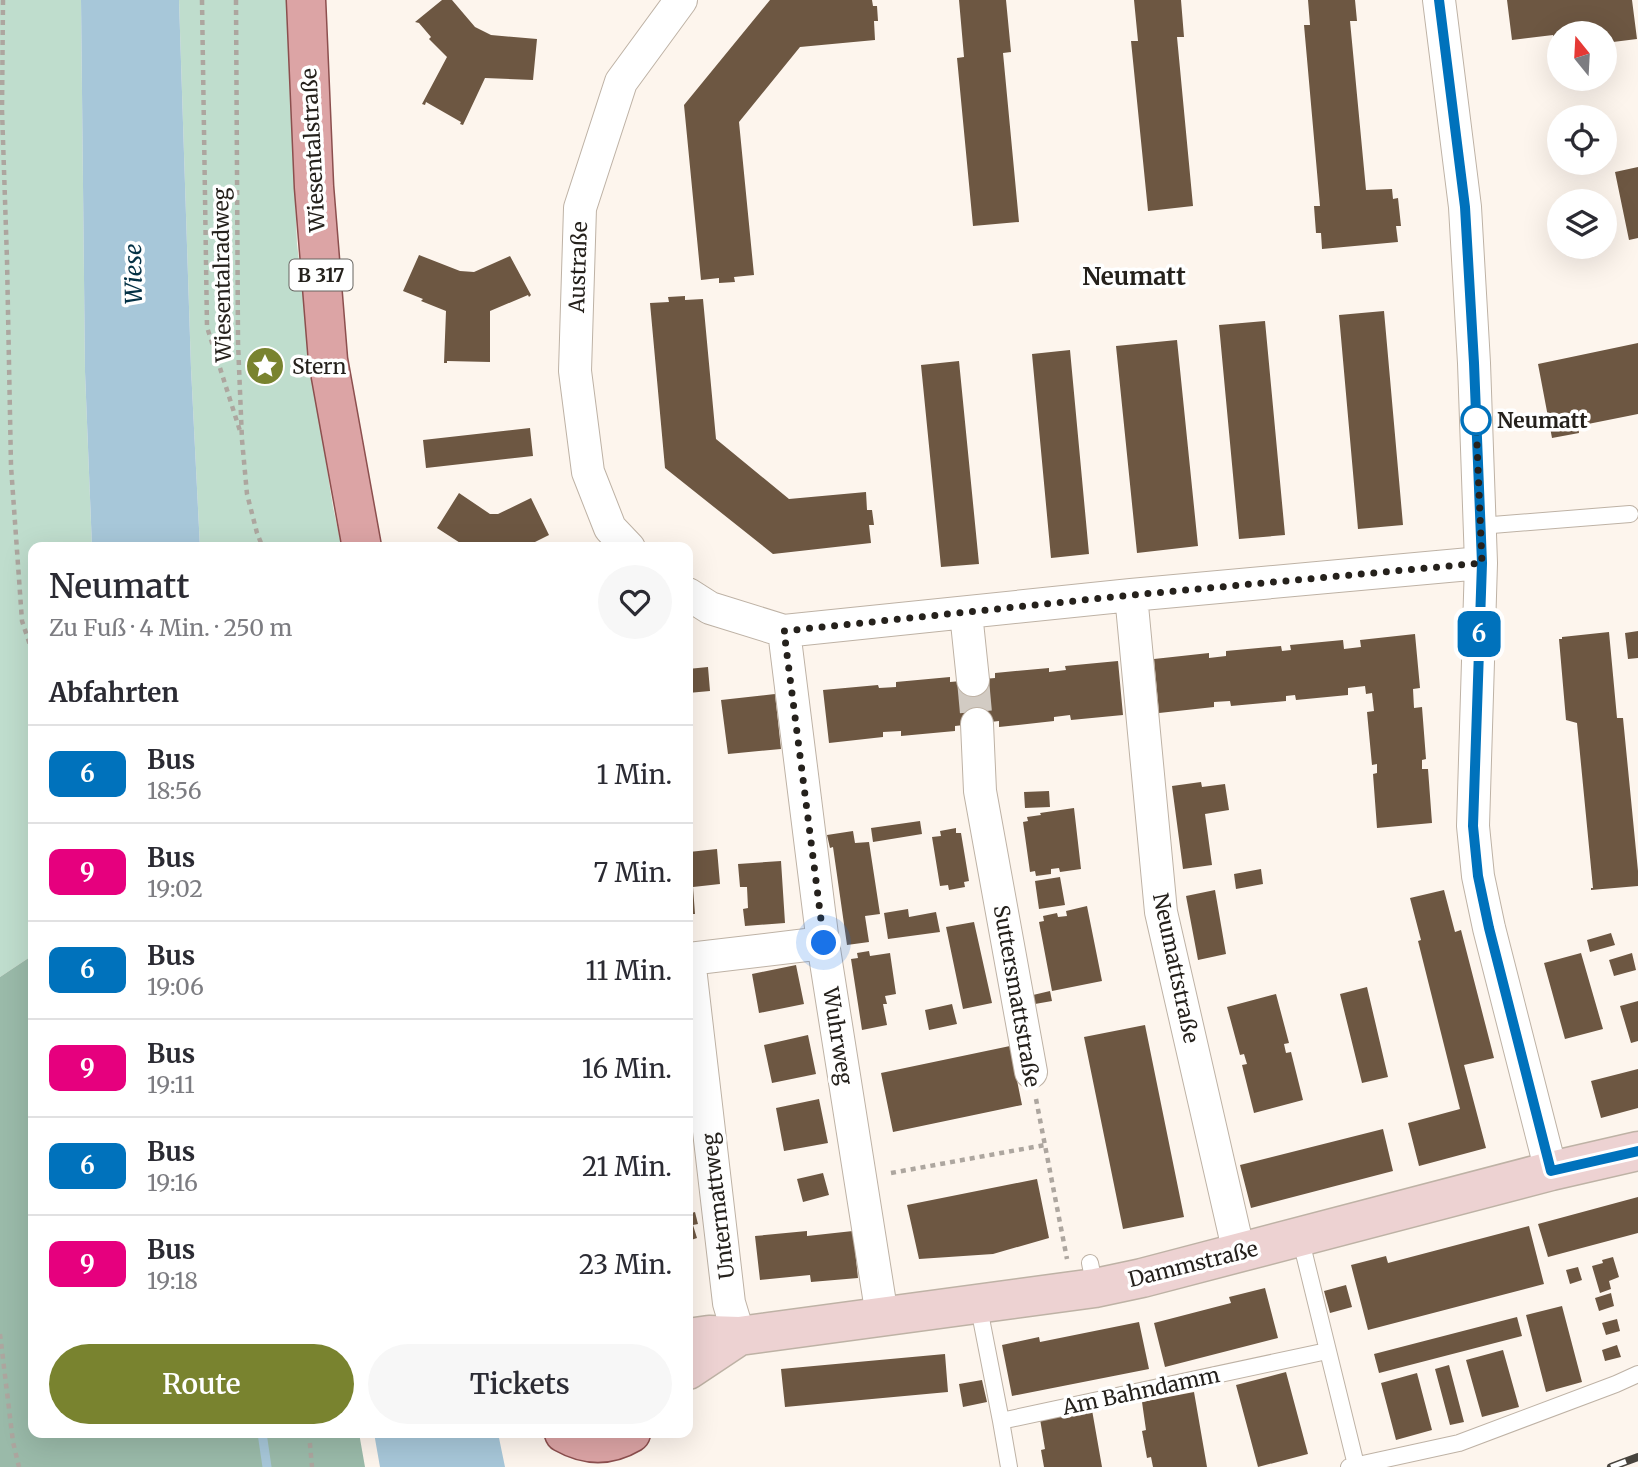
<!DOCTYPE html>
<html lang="de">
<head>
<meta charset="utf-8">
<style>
	body { margin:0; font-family:Merriweather,serif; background:#f7f7f7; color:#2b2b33; height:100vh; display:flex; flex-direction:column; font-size:26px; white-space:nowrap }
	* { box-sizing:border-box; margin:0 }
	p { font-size:23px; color:#7c7c81 }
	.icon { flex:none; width:38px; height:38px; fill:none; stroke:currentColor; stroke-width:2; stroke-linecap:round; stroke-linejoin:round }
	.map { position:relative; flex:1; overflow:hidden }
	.sheet { position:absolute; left:28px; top:542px; width:665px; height:896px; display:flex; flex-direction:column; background:#fff; border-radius:14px; box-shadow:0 7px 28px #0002 }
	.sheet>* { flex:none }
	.badge { padding:0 14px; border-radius:10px; font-size:24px; line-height:46px }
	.needle { width:46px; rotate:342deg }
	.fabs { position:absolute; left:1547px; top:21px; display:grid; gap:14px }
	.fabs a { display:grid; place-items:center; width:70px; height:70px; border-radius:50%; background:#fff; box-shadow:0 7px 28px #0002; font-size:35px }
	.you { position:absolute; width:35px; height:35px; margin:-18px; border:5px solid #fff; border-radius:50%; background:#1a73e8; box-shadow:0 0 0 10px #1a73e833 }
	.map>.badge { position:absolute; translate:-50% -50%; box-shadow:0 0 0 4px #fff }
	h2 { padding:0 21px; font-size:26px; line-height:63px }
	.round { display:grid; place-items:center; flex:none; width:74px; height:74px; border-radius:37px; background:#f7f7f7 }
	.overview { display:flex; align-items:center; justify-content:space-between; height:119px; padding:0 21px }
	h1 { font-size:33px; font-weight:600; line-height:52px }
	.primary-button { display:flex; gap:14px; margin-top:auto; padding:14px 21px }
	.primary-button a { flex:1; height:80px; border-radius:42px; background:#79832f; color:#fff; font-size:28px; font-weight:600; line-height:80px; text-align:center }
	.primary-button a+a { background:#f7f7f7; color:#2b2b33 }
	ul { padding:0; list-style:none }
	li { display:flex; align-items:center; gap:21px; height:98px; padding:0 21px; border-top:2px solid #e1e1e2 }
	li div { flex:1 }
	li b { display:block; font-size:26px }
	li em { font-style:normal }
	li .badge { min-width:77px; font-weight:700; text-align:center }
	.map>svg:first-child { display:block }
</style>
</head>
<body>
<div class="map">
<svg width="1638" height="1467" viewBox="0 0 1638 1467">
	<rect width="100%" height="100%" fill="#fdf5ed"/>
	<!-- green -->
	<path fill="#bfddcd" d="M0,0h81l4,372 7,176h-59v407l-33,22z
		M179,0h108l10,244 16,135 20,128 9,41h-142l-9,-180z"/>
	<!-- forest -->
	<path fill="#9abaa9" d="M33,955v478h326l6,34h-365v-490z"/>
	<!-- water -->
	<path fill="#a7c7d9" d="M81,0h98l12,368 9,180h-108l-7,-176z
		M374,1433h124l7,34h-125z"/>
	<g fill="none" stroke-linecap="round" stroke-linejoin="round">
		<!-- stream -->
		<path stroke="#a7c7d9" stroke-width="9" d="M262,1433l5,34"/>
	</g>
	<!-- building -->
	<path fill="#6d5742" d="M442,0h10l23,27 16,8 46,4 -4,41 -48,-2 -22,47 -3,-1 1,-2 -35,-20 -1,3 -3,-1 25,-47 -18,-18 2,-2 -12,-14 -4,-1z
		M770,0h102l1,6h4l1,15h-4l1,19 -75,7 -61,75 15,153 -20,2 1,5 -16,1v-5l-18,2 -17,-175z
		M959,0h47l5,52 -8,1 16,169 -46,4 -16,-168 7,-1z
		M1134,0h47l3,37h-7l16,169 -45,5 -17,-170h7z
		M1308,0h47l2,21h-7l16,169 26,-1 1,10 5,-1 3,28h-5l2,16 -76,7 -1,-16h-5l-2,-27h6l-16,-181h6z
		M1507,0h125l5,39 -32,4v-10h-46v30h-3l-3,-28 -41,5z
		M1638,167v71l-9,2 -14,-68z
		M419,255l41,16 14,1 36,-16 21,39 -2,2 -1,-2 -38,16v51l-43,-1v2h-3l2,-52 -25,-10 2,-2 -20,-8z
		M685,296v4l18,-1 13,140 73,60 77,-7 1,18h5l2,15h-5l2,18 -98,11 -108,-86 -15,-165 19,-1 -1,-5z
		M1384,311l19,214 -45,4 -19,-214z
		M1265,321l20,214 -46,4 -20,-214z
		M1177,340l21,206 -61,7 -21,-207z
		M1638,343v71l-60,12 1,7 -27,5 -14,-74z
		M1070,350l19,204 -38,4 -19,-204z
		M959,361l20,203 -38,3 -20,-202z
		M530,428l3,28 -107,12 -3,-28z
		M459,493l31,21h8l33,-16 18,37 -26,13h-55l-31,-20z
		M1638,631v27l-10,1 -3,-26z
		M1609,632l8,86h6l15,153v15l-47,4v-2h2l-16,-165 -11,-3 -7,-81h3v-2z
		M1415,634l5,54 -7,1 1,19 8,-1 4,52 -4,1v9h6l4,54 -55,5 -4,-54 4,-1v-9l-5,1 -5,-53 7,-1 -2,-18 -6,1 -1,-8 -17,2v7l-52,5 -1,-5 -9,1v5l-55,5 -1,-5 -16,1v5l-55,6 -5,-54 55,-6v5l17,-2v-5l55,-5 1,5 9,-1 -1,-5 53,-5 1,9 17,-2 -1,-7z
		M1118,661l5,54 -52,5 -1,-5 -16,2v4l-55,6v-6l-44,5v5l-54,5v-5l-18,1v5l-54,6 -6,-53 55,-5 1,3 17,-1v-5l54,-5v5l45,-4v-5l54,-5v4l17,-2 -1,-4z
		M708,667l2,24 -22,2v-24z
		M775,694l6,55 -53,5 -7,-54z
		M1201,782l1,5 23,-3 4,26 -24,4 7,51 -29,4 -11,-83z
		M1049,791l1,16 -25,1 -1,-16z
		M1074,808l7,61 -21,3 -1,-4 -8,1v5l-15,2 -1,-5 -5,1 -7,-50 5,-1 -1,-4 14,-2 -1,-2z
		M920,821l2,13 -49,8 -2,-14z
		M956,828v5h5l8,48 -5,1 1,5 -16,3 -1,-5 -8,1 -8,-49 9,-1 -1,-5z
		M853,831l2,12 14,-1 11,72 -15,2 4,26 -22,3 -14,-98 -3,1 -3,-13z
		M717,849l3,35 -27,3 -4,-35z
		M781,861l4,62 -40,3 -2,-17 5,-1 -1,-21h-7l-2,-23z
		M1261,869l2,15 -27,5 -2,-15z
		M1060,877l5,28 -26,4 -4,-28z
		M688,887h5l2,27h-7z
		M1215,890l11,64 -28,6 -12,-64z
		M1444,890l11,42 6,-2 33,128 -30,7 22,83 -67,18 -11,-43 52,-14 -42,-168 3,-1 -11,-42z
		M1087,906l15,75 -50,10 -13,-69 5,-1 -1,-5 14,-3 1,4 9,-1 -1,-5z
		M908,909l1,8 27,-5 4,20 -52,7 -4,-26z
		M974,922l18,81 -29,6 -17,-82z
		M1611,933l4,12 -25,7 -3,-12z
		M869,951l1,5 20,-3 6,41 -11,2 2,8h-4l4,21 -25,5 -11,-71 7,-1 -1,-5z
		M1581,953l22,76 -38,10 -21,-76z
		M1632,953l4,17 -22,6 -5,-16z
		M796,965l8,39 -45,9 -7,-39z
		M1367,987l21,90 -26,6 -22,-89z
		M1050,991l2,10 -17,3 -2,-9z
		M1276,994l13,49 -5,1 2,9 5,-1 12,48 -49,13 -12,-48 5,-1 -3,-10 -4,1 -13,-48z
		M1638,1001v40l-7,2 -11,-37z
		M952,1004l5,20 -28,6 -4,-20z
		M1145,1025l39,192 -61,12 -39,-192z
		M808,1035l8,39 -44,9 -8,-38z
		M1010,1046l12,59 -129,27 -12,-59z
		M1638,1069v39l-37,10 -10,-37z
		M819,1099l9,44 -44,8 -8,-43z
		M1383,1129l10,42 -142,37 -11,-43z
		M823,1173l6,22 -26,7 -6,-23z
		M1037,1179l12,59 -56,16 -74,5 -12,-54z
		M1638,1197v36l-90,24 -10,-33z
		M695,1212l3,12 -5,1 4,13 -9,3v-27z
		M1529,1226l15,58 -176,46 -17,-65 35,-9 2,7z
		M807,1231v5l46,-5 5,47 -47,4 -1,-7 -50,5 -5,-44z
		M1613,1257l6,20 -10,4 2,8 -11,4 -8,-27 11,-3 -1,-3z
		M1578,1267l4,13 -12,4 -4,-14z
		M1346,1285l6,22 -22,6 -6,-22z
		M1265,1288l13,50 -113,29 -11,-44 77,-20 -2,-6z
		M1611,1293l3,13 -15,5 -4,-13z
		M1562,1306l20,76 -36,10 -20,-77z
		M1517,1317l5,19 -143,37 -5,-19z
		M1617,1319l3,12 -14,4 -4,-12z
		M1139,1322l10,47 -137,27 -10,-51 37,-8 1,5z
		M1617,1345l4,12 -16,4 -3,-11z
		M1503,1350l16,57 -37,10 -16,-57z
		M945,1354l3,38 -163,15 -4,-38z
		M1449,1365l15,57 -14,3 -15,-56z
		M1286,1372l22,82 -50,13 -22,-82z
		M1417,1373l15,57 -36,10 -15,-57z
		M982,1380l5,22 -24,5 -4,-23z
		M1194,1392l13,75h-54l-2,-10 -4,1 -5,-27 4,-1 -4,-28z
		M1092,1410l10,57h-58l-3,-17 4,-1 -5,-30z"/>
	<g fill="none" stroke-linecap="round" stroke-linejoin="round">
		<!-- street-tunnel -->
		<path stroke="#d2cbc3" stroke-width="32" stroke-dasharray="32 16" stroke-linecap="butt" d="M973,680l4,44"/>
		<defs>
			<path id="lane" d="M1480,526l150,-12
				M1300,1237l56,228
				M1090,1263l5,25
				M978,1303l23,118
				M1009,1467l-8,-46 326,-70
				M1349,1467l110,-24 157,-59 22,-10"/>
			<path id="street" d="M1439,0l26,207 9,156 7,200 -8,263 5,50 11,52 62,243
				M629,548l-19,-20 -22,-56 -13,-101 5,-163 41,-126 60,-82
				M688,594l22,14 74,23 347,-36 350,-32
				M1131,595l30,317 78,341
				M966,613l7,67
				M784,631l39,312 59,373
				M977,724l3,67 51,281
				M739,1336l-10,-33 -40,-344 134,-16"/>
			<path id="secondary" d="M688,1338l21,-3 30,1 356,-48 47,-10 409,-107 87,-20
				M688,1370l51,-34"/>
			<path id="primary" d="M306,0l8,187 14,173 34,188
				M564,1433c23,13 45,13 67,0"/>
		</defs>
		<!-- lane casing -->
		<use href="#lane" stroke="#beb2a5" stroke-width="18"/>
		<!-- street casing -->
		<use href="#street" stroke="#beb2a5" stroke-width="34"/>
		<!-- secondary casing -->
		<use href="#secondary" stroke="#beb2a5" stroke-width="41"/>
		<!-- primary casing -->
		<use href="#primary" stroke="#8c4f4e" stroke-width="41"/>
		<!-- path -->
		<path stroke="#ada69f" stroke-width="4.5" stroke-dasharray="5 5" stroke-linecap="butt" d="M3,0l-1,110 5,150 4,206 11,155 11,33
			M202,0l5,327 33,104
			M236,0l2,343 4,97 5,54 10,39 6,15
			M1036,1099l31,160
			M891,1173l154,-28
			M0,1334l13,108 6,25
			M309,1433l3,34"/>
		<!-- lane -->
		<use href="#lane" stroke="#fff" stroke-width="16"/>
		<!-- street -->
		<use href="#street" stroke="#fff" stroke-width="32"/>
		<!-- secondary -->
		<use href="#secondary" stroke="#edd2d2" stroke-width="38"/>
		<!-- primary -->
		<use href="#primary" stroke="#dca4a5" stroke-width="38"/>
		<defs>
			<path id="rail" d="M1611,1467l27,-10"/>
		</defs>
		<!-- rail casing -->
		<use href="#rail" stroke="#48443e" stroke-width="8"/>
		<!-- rail -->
		<use href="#rail" stroke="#fff" stroke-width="5" stroke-dasharray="16" stroke-linecap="butt"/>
	</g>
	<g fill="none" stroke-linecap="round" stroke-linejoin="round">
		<defs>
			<path id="line" d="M1439,0l26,207 9,156 8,200 -9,263 5,50 11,52 62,243 87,-20"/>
		</defs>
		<!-- line casing -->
		<use href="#line" stroke="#fff" stroke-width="16"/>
		<!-- line -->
		<use href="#line" stroke="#0072bc" stroke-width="10"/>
		<!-- walk -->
		<path stroke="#25211c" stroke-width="7" stroke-dasharray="0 12.6" d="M824,943l-40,-312 348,-36 350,-32 -6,-143"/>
	</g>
	<!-- icons -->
	<defs>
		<symbol id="sight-disc" viewBox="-11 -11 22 22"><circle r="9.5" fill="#79832f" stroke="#fff"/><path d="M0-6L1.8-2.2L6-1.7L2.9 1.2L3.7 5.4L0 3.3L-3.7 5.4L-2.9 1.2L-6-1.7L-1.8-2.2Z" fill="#fff"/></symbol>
	</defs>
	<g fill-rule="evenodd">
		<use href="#sight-disc" x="243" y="344" width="44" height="44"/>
	</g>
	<!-- markers -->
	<circle fill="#fff" stroke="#0072bc" stroke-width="3.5" cx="1476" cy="420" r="14"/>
	<g text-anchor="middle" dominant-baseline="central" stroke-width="7" stroke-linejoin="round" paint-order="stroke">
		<!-- shield labels -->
		<rect fill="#fff" stroke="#666460" stroke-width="2" x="289.5" y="259.5" width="63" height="31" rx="5"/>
		<g font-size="19" font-weight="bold" fill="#25211c">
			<text x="321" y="275">B 317</text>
		</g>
		<!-- street labels -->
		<g font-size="21" fill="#25211c" stroke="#fff">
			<text transform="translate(313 150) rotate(-93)">Wiesentalstraße</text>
			<text transform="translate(578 267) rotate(-88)">Austraße</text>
			<text transform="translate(222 275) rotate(-91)">Wiesentalradweg</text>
			<text transform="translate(1176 968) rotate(78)">Neumattstraße</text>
			<text transform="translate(1017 996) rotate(80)">Suttersmattstraße</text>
			<text transform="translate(838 1036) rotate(81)">Wuhrweg</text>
			<text transform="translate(718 1206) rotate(-97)">Untermattweg</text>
			<text transform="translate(1193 1264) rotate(-14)">Dammstraße</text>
			<text transform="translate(1141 1391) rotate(-12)">Am Bahndamm</text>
		</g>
		<!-- poi labels -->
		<g font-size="21" fill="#25211c" stroke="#fff" text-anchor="start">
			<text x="292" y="366">Stern</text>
		</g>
		<!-- stop labels -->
		<g font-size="21" font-weight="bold" fill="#25211c" stroke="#fff" text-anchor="start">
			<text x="1497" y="420">Neumatt</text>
		</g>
		<!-- water labels -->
		<g font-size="23" font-style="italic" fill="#033145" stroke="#fff">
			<text transform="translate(133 274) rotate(-91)">Wiese</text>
		</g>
		<!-- quarter labels -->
		<g font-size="24" font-weight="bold" fill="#25211c" stroke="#fff">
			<text x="1134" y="276">Neumatt</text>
		</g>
	</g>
</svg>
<div class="fabs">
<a><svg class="needle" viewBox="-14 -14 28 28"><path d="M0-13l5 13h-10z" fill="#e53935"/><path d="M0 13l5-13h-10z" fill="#7c7c81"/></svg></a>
<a><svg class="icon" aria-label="locate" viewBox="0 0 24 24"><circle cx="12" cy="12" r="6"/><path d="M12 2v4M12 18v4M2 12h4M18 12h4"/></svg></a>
<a><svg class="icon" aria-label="layers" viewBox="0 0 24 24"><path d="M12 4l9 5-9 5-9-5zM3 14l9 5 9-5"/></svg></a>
</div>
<div class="you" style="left:824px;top:943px"></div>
<b class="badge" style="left:1479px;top:634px;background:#0072bc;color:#fff">6</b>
<section class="sheet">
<div class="overview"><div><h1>Neumatt</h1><p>Zu Fuß · 4 Min. · 250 m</p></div><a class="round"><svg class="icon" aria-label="heart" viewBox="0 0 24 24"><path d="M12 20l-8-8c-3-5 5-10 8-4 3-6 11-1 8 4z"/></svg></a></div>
<h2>Abfahrten</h2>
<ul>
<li><span class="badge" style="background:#0072bc;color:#fff">6</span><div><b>Bus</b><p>18:56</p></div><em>1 Min.</em></li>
<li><span class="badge" style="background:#e6007e;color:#fff">9</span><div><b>Bus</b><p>19:02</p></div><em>7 Min.</em></li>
<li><span class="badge" style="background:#0072bc;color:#fff">6</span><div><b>Bus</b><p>19:06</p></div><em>11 Min.</em></li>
<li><span class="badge" style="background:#e6007e;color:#fff">9</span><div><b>Bus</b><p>19:11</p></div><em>16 Min.</em></li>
<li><span class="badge" style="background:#0072bc;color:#fff">6</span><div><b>Bus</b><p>19:16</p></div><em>21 Min.</em></li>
<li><span class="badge" style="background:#e6007e;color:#fff">9</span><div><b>Bus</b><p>19:18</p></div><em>23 Min.</em></li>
</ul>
<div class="primary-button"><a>Route</a><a>Tickets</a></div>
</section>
</div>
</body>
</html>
